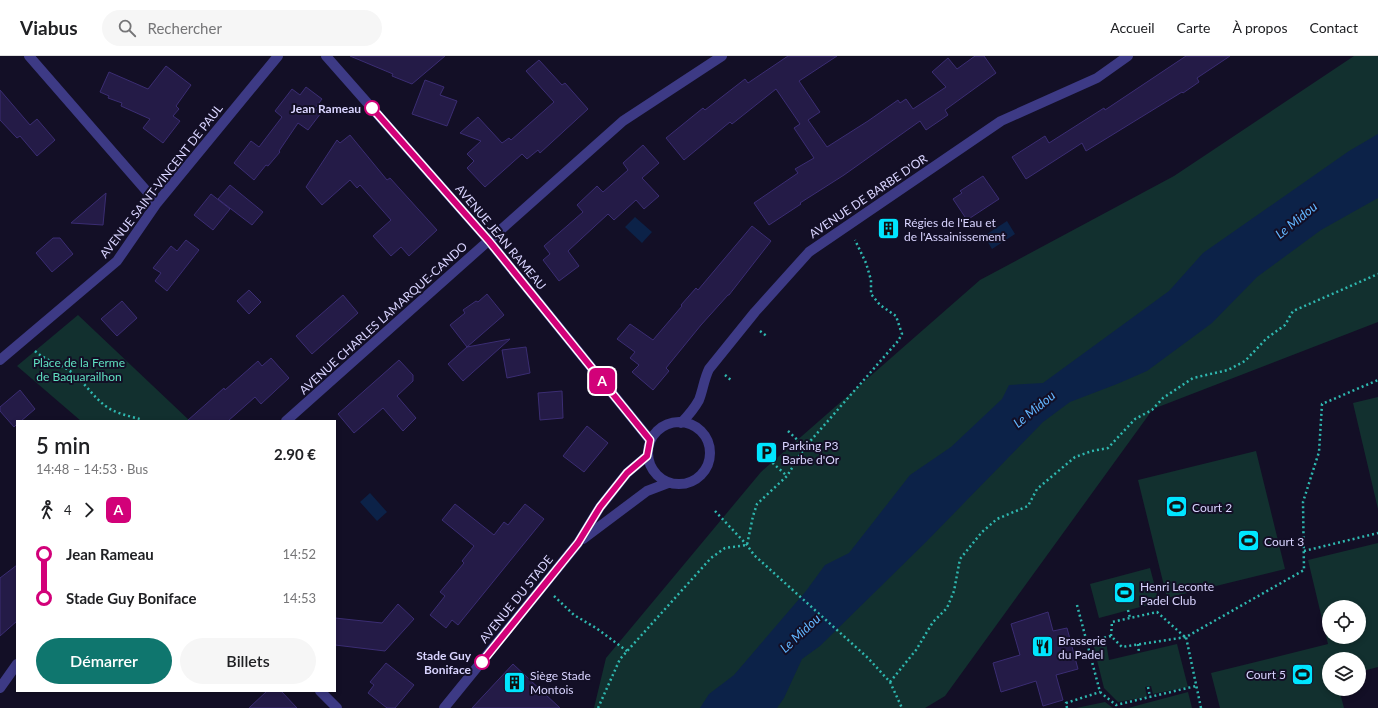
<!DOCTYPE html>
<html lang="fr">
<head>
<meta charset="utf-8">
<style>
	body { margin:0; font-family:Lato,sans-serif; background:#f6f6f6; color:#202124; height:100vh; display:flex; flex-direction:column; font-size:15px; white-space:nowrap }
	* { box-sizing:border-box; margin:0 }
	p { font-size:13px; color:#757577 }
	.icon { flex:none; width:22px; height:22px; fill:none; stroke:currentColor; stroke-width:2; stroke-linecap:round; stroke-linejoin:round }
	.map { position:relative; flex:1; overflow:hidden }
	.details { position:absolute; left:16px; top:364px; width:320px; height:272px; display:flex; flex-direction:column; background:#fff; border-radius:0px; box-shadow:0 2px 6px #0003 }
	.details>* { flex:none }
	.badge { padding:0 8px; border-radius:6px; font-size:14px; line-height:26px }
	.controls { position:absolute; left:1322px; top:544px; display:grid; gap:8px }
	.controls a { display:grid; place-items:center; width:44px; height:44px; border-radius:50%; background:#fff; box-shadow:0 2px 6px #0003; font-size:20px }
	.map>.badge { position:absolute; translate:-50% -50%; box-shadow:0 0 0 2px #fff }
	.legs { display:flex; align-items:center; gap:6px; height:44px; padding:0 20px; font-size:13px }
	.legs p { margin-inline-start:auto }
	.overview { display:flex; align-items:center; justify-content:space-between; height:68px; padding:0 20px }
	h1 { font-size:22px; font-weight:600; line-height:30px }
	.primary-button { display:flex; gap:8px; margin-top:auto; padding:8px 20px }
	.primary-button a { flex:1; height:46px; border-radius:24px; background:#0f766e; color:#fff; font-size:16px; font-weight:600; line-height:46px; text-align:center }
	.primary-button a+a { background:#f6f6f6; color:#202124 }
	ul { padding:0 20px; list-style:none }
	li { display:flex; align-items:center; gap:14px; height:44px; font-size:15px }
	li i { display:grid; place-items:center; width:6px; height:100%; margin:0 5px; background:currentColor }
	li i::after { content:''; width:10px; height:10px; margin:-5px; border:3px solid; border-radius:50%; background:#fff }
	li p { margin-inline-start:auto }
	li:first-child i { background:linear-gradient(#0000 50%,currentColor 0) }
	li:last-child i { background:linear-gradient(currentColor 50%,#0000 0) }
	header { display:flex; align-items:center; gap:24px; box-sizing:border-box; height:56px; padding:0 20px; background:#fff; border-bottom:1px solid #e0e0e0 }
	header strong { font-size:19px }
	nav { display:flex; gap:22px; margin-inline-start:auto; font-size:14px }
	.search { width:280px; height:36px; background:#f6f6f6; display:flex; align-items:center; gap:10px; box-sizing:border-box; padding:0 14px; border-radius:22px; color:#757577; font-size:15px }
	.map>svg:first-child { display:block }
</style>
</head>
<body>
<header>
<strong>Viabus</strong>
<div class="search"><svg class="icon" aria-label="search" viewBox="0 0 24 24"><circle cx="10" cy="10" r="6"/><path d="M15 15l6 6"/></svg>Rechercher</div>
<nav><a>Accueil</a><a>Carte</a><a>À propos</a><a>Contact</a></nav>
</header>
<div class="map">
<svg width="1378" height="652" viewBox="0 0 1378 652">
	<rect width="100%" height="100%" fill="#130f26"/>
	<!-- green -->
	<path fill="#12302f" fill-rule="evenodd" d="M1354,0h24v266l-225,87 -208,287 -20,12h-331l12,-50 155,-186 219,-192 194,-104z
		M78,259l112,106h-109l-64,-55z
		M1378,341v112l-25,-106z
		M1256,395l29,118 -118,29 -29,-118z
		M1378,487v124l-19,5v-13h-30v30h10l5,19h-124l-9,-35 117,-29 -20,-84zM1329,551h30v30h-30z
		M1150,512l9,34 -60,16 -9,-34z
		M1106,586l3,18 68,-16 11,43 -35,7 -2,-8 -6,1 2,10 -29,5 -14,-14 -11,-44z
		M1188,636l4,16h-64z
		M1105,646l8,6h-37z"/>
	<!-- water -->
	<path fill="#0c2248" d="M1378,78v64l-57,32 -64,47 -45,46 -65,48 -30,13 -47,18 -27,20 -116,119 -107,105 -18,13 -18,39 -7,10h-77l9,-14 25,-19 72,-84 19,-26 24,-12 61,-78 41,-28 51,-48 7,-14 34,-2 126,-92 34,-38 146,-102z
		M635,161l17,15 -10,11 -17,-16z
		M1007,165l8,13 -23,15 -8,-13z
		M370,437l17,19 -10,9 -17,-19z"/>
	<!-- building -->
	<path fill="#241b47" stroke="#3b2d73" d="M350,0h95l-33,28 -20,-8 1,-2z
		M788,0h49l-38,25 21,31 -12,8 19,27 41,-26 30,-21 2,3 6,-4 7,10 33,-22 -14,-15 16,-14 9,11 18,-13h9l12,17 -51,37 3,5 -22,15 -6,-9 -76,54 -44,28 1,1 -32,21 -15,-22 44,-30 -3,-4 19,-11 -20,-30 6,-4 -24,-35 -44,35 -2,-2 -46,38 -18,-22 37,-30 2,2 40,-31 3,4z
		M1186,0h44l-33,22 2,4 -16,11 -1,-1 -96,59 -4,-8 -56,36 -14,-22 33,-21 4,7 55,-35 1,2z
		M539,4l23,25 3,-2 23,26 -48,44 -2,-3 -11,9 -5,-5 -37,33 -18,-19 7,-7 -7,-7 14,-13 -21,-8 18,-16 24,26 7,-5 2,2 43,-38 -28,-31z
		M166,10l25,19 -15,21 3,3 -6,7 7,5 -17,22 -20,-15 7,-9 -29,-13 1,-3 -14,-5 1,-2 -9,-4 9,-20 39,17z
		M425,24l19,7 -4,8 17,6 -10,25 -35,-12z
		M306,31l16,12 -7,9 6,5 -13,17 -10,-7 -19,28 1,1 -12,14 -2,-1 -12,15 -20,-17 17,-22 8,6 23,-30 -7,-6 17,-22 8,6z
		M0,34l30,35 7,-6 18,21 -18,16 -17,-20 -3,2 -17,-18z
		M350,79l37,45 3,-2 47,52 -28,26 -8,-9 -10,9 -18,-20 18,-16 -31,-35 -3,3 -7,-8 -28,25 -16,-18 31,-47 3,3z
		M643,89l16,18 -17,15 17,18 -15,13 -8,-9 -22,20 -6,-6 -40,37 11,15 -20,15 -16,-21 7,-6 -6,-8 39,-34 -6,-7 20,-19 6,6 25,-22 -5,-7z
		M983,120l16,23 -32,21 -14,-21 9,-6 -2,-2z
		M230,129l33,27 -11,13 -34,-26z
		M106,137l-3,32 -32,-2z
		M211,138l19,15 -17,21 -19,-15z
		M752,170l19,15 -42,54h-1l-27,30 -35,43 3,3 -16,19 -21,-18 7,-7 -9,-7 5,-6 -18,-13 13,-15 23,16 29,-34 -1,-1 15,-17 2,2z
		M53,182h7l13,16 -21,18 -16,-19z
		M186,184l13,10 -32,41 -12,-10 6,-8 -8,-5 18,-22 6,5z
		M249,234l12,12 -12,12 -12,-13z
		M487,238l17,21 -37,32 43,-8 -47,42 -15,-17 19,-17 -17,-22 15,-12 -2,-3 13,-9 2,1z
		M343,239l15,18 -46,41 -16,-18z
		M122,245l15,17 -20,18 -16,-17z
		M526,291l4,26 -23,5 -5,-28z
		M271,302l18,20 -28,26 -6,-7 -27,24h-41l37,-33 1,2 33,-29 4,5z
		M399,304l14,15v6l-16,15 19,22 -13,13 -20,-23 -29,25 -16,-19z
		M20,334l15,19 -14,12h-4v3l-3,3 -14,-16v-4z
		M562,335l1,27 -23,2 -2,-27z
		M587,370l21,17 -24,29 -21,-16z
		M455,448l39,31 10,-13 4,3 17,-21 19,15 -86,106 -6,-5 -6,8 -16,-13 15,-19 -5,-4 24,-29 -2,-2 12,-15 -32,-26z
		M17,509v56l-17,15v-58z
		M398,548l16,15 -29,32 -50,-6v-27l47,5z
		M1048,556l5,19 14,-3 11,41 -22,6 7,25 -20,6 -7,-25 -35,11 -8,-29 27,-8 -9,-31z
		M386,607l28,22 -19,23h-8l-19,-15 6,-8 -4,-3z
		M513,608l47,44h-88z
		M267,635h14l16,17h-48z"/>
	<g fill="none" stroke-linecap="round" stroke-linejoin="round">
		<!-- path -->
		<path stroke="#2fb8b0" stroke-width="2.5" stroke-dasharray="2 3" stroke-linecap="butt" d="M760,275l8,6
			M35,295c10,9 22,12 32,18 15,10 23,24 36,35 10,9 26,12 37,15l2,2
			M725,319l7,6
			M788,375l17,16
			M765,400l22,20
			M715,455l32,34 7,10 114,103 22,24 12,26
			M1304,495l74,-18
			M554,540l20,19 22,13 31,23
			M1077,549l23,87 16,13 80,-19
			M1128,554l2,8
			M1111,580l1,-14 45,-10 28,25
			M1138,588l1,9
			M1075,589l36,-9 11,11 64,-10
			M890,626l26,-32 17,-28 14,-14 7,-17 6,-32 22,-27 15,-13 31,-13 9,-17 38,-32 17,-6 16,-3 27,-29 17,-9 11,-12 30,-20 35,-8 17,-9 22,-23 18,-13 8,-14 85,-37
			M1148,631l2,10
			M598,652l22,-49 91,-101 14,-10 22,-3 6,-29 4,-12 30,-28 18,-29 93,-106 4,-7 -6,-18 -16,-11 -9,-11v-14l-5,-17 -11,-23
			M1067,652l-1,-5 34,-11
			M1201,652l-15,-71 118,-67 -1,-68 16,-50 3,-48 56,-24"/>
		<!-- street -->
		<path stroke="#3d3a85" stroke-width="10" d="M29,0l128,147
			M326,0l163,185 161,199
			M0,304l117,-99 40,-58 121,-147
			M286,365l337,-300 99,-65
			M648 397a31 31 0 1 1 62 0a31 31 0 1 1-62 0Z
			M681,367c7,-7 13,-14 18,-23 4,-10 5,-21 10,-31l46,-57 54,-60 192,-131 96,-43 31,-22
			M583,483l64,-48 21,-8
			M0,632l17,-24
			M320,635l17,17
			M444,652l134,-165 22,-36 27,-34 20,-17"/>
	</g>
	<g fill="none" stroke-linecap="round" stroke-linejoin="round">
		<defs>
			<path id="line-1" d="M372,52l117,133 161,199 -3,16 -20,17 -27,34 -22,36 -96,119"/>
		</defs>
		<!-- line-1 casing -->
		<use href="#line-1" stroke="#fff" stroke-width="9"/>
		<!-- line-1 -->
		<use href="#line-1" stroke="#d20179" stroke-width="6"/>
	</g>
	<!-- icons -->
	<defs>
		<symbol id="building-square" viewBox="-11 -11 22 22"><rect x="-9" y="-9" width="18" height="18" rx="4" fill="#00e5ff" stroke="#130f26"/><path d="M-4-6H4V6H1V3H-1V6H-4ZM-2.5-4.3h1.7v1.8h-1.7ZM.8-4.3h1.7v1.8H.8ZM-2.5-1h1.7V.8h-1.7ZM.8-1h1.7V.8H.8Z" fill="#111"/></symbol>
		<symbol id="parking-square" viewBox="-11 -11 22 22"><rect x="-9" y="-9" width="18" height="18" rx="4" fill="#00e5ff" stroke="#130f26"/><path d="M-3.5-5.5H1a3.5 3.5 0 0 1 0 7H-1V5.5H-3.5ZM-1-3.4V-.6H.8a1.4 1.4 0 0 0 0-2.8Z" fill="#111"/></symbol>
		<symbol id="stadium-square" viewBox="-11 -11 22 22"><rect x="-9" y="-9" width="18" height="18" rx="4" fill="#00e5ff" stroke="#130f26"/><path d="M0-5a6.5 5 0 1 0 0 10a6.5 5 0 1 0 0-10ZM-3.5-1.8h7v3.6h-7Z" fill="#111"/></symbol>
		<symbol id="restaurant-square" viewBox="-11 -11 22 22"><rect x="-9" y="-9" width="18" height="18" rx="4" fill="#00e5ff" stroke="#130f26"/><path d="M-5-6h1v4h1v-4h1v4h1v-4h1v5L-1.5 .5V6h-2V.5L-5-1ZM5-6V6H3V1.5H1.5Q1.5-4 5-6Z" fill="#111"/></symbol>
	</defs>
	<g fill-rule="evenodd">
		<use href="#building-square" x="876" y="160" width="25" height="25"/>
		<use href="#parking-square" x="754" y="384" width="25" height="25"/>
		<use href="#stadium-square" x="1164" y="438" width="25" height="25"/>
		<use href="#stadium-square" x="1236" y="472" width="25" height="25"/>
		<use href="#stadium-square" x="1112" y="524" width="25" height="25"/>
		<use href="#restaurant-square" x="1030" y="578" width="25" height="25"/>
		<use href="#stadium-square" x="1290" y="606" width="25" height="25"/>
		<use href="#building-square" x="502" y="614" width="25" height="25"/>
	</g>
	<!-- markers -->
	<g fill="#fff" stroke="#d20179" stroke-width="2">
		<circle cx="372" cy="52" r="7"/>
		<circle cx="482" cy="606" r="7"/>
	</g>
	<g text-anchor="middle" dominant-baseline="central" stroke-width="4" stroke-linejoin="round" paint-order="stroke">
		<!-- stop labels -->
		<g font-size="12" font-weight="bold" fill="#d9d4ff" stroke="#130f26" text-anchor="end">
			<text x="361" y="52">Jean Rameau</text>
			<text x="471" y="599">Stade Guy<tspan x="471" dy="14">Boniface</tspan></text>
		</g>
		<!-- street labels -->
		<g font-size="12" fill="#d9d4ff" stroke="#130f26">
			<text transform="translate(161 125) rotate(-52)">AVENUE SAINT-VINCENT DE PAUL</text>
			<text transform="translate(868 140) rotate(-34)">AVENUE DE BARBE D'OR</text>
			<text transform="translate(501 181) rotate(50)">AVENUE JEAN RAMEAU</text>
			<text transform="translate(383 262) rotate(-42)">AVENUE CHARLES LAMARQUE-CANDO</text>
			<text transform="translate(516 543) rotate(-51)">AVENUE DU STADE</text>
		</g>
		<!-- poi labels -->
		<g font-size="12" fill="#d9d4ff" stroke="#130f26" text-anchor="start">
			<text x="904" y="166">Régies de l'Eau et<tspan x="904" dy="14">de l'Assainissement</tspan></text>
			<text x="782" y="389">Parking P3<tspan x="782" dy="14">Barbe d'Or</tspan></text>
			<text x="1192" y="451">Court 2</text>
			<text x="1264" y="485">Court 3</text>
			<text x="1140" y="530">Henri Leconte<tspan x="1140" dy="14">Padel Club</tspan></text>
			<text x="1058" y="584">Brasserie<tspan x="1058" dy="14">du Padel</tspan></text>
			<text x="1286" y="618" text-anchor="end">Court 5</text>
			<text x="530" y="619">Siège Stade<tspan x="530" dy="14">Montois</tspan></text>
		</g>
		<!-- park labels -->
		<g font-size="12" fill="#5fe0c0" stroke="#130f26">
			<text x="79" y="306">Place de la Ferme<tspan x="79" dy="14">de Baquarailhon</tspan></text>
		</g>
		<!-- water labels -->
		<g font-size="13" font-style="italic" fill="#62b6ff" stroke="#130f26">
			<text transform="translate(1296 164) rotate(-39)">Le Midou</text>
			<text transform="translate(1034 353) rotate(-39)">Le Midou</text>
			<text transform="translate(800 577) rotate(-43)">Le Midou</text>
		</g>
	</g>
</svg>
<div class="controls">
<a><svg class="icon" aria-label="locate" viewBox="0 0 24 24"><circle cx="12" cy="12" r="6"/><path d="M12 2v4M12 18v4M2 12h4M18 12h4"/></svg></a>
<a><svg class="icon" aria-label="layers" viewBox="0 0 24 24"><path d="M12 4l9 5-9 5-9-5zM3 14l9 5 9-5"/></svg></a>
</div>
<b class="badge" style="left:602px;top:325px;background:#d20179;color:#fff">A</b>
<section class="details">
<div class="overview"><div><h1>5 min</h1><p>14:48 – 14:53 · Bus</p></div><b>2.90 €</b></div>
<div class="legs"><svg class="icon" aria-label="walk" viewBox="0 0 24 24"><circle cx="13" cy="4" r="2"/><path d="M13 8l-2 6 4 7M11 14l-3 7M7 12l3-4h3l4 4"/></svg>4<svg class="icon" aria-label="forward" viewBox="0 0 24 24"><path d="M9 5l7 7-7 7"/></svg><b class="badge" style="background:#d20179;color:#fff">A</b></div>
<ul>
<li><i style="color:#d20179"></i><b>Jean Rameau</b><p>14:52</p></li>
<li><i style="color:#d20179"></i><b>Stade Guy Boniface</b><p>14:53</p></li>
</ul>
<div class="primary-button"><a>Démarrer</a><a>Billets</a></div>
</section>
</div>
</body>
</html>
